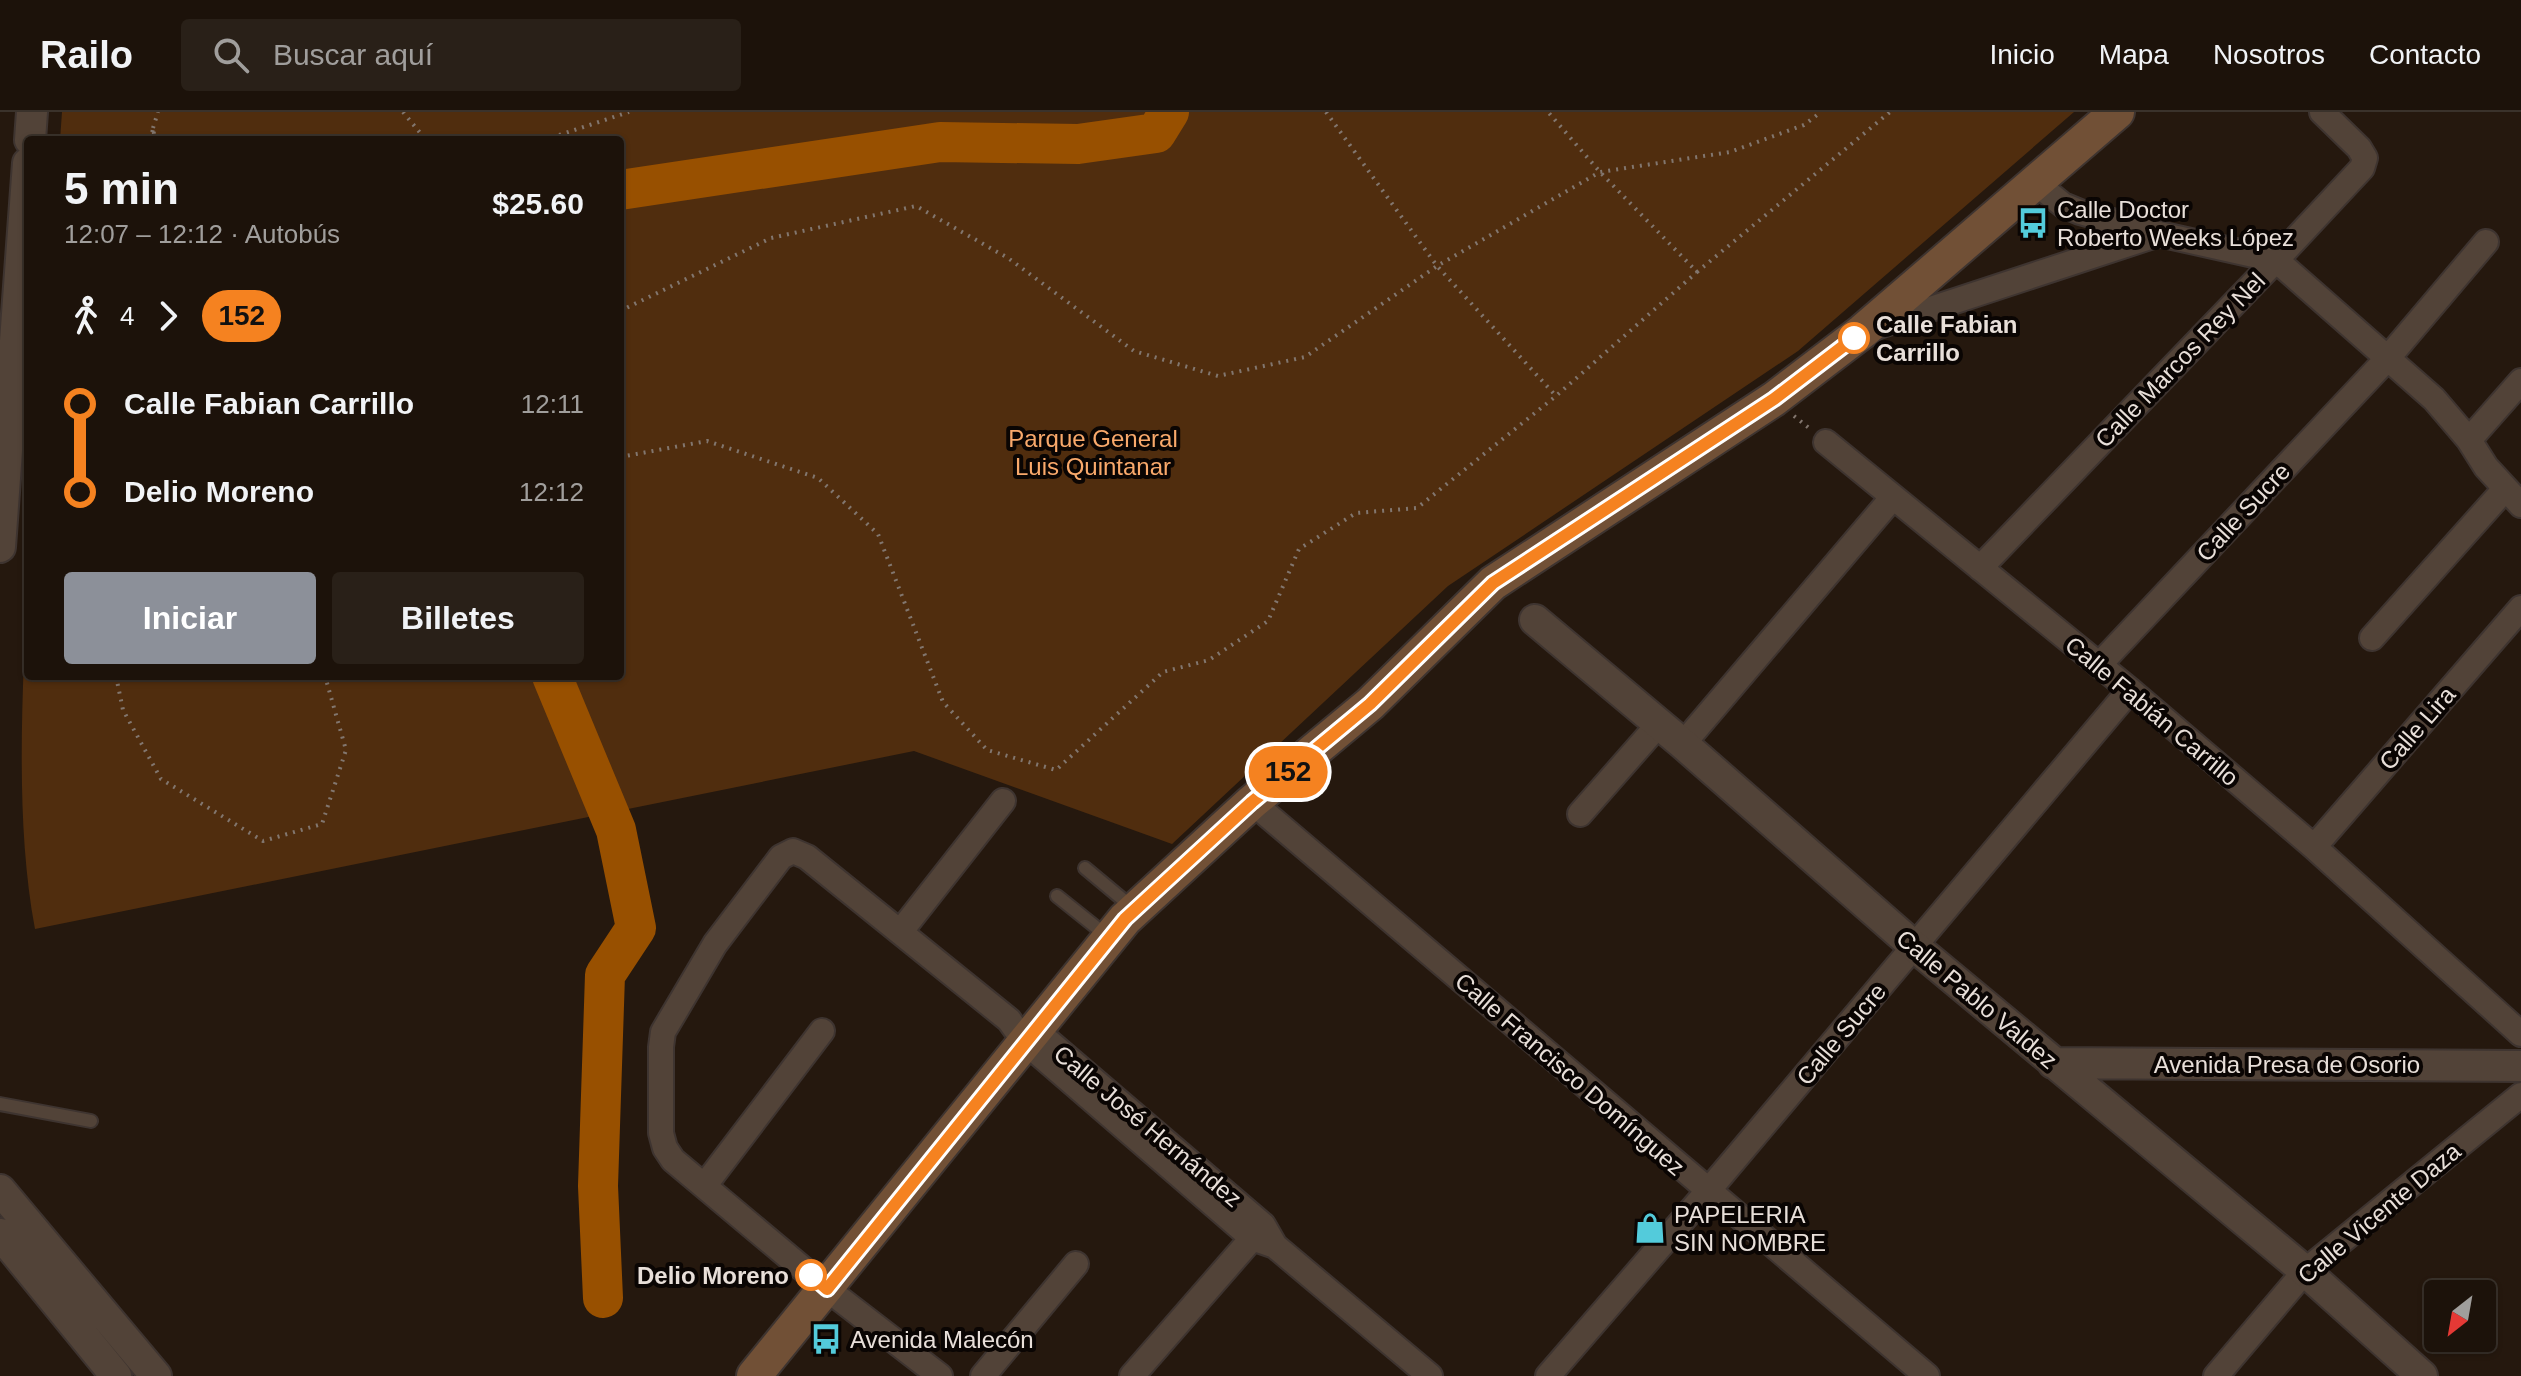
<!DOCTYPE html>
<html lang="es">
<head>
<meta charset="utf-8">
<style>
	body { margin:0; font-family:Arial,sans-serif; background:#292018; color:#f1f3f6; height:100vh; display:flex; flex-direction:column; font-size:30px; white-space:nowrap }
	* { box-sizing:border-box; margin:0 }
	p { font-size:26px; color:#a09e9c }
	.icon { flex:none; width:44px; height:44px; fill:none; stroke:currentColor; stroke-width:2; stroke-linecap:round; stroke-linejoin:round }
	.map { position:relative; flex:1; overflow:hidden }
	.sheet { position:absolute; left:24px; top:24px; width:600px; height:544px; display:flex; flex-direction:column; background:#1c120a; border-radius:8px; box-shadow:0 2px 6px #0004,0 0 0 2px #3a322b }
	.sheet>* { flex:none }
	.badge { padding:0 16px; border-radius:26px; font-size:28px; line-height:52px }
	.needle { width:52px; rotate:211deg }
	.buttons { position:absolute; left:2424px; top:1168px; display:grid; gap:16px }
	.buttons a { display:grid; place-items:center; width:72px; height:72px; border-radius:8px; background:#1c120a; box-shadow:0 2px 6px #0004,0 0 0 2px #3a322b; font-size:40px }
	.map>.badge { position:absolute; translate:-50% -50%; box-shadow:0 0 0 4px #fff }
	.legs { display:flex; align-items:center; gap:12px; height:88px; padding:0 40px; font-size:26px }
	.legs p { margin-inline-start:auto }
	.headline { display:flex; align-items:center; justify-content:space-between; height:136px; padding:0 40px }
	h1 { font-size:44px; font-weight:700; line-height:60px }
	.cta { display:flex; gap:16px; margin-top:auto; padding:16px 40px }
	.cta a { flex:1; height:92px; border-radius:8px; background:#8c9099; color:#fff; font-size:32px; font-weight:700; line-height:92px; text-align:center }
	.cta a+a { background:#292018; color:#f1f3f6 }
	ul { padding:0 40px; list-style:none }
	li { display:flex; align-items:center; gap:28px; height:88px; font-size:30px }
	li i { display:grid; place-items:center; width:12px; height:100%; margin:0 10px; background:currentColor }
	li i::after { content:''; width:20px; height:20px; margin:-10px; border:6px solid; border-radius:50%; background:#1c120a }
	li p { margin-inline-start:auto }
	li:first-child i { background:linear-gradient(#0000 50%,currentColor 0) }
	li:last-child i { background:linear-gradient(currentColor 50%,#0000 0) }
	header { display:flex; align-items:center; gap:48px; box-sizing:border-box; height:112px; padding:0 40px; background:#1c120a; border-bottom:2px solid #3a322b }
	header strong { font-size:38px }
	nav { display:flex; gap:44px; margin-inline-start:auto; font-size:28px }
	.search { width:560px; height:72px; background:#292018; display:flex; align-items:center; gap:20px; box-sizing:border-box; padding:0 28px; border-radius:8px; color:#a09e9c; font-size:30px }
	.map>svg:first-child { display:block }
</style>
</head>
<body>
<header>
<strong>Railo</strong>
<div class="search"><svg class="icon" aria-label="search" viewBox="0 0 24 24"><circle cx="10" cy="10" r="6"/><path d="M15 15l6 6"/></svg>Buscar aquí</div>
<nav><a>Inicio</a><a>Mapa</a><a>Nosotros</a><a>Contacto</a></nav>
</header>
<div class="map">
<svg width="2521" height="1264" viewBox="0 0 2521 1264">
	<rect width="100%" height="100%" fill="#25180e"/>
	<!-- green -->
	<path fill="#502d0e" d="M62,0h2012l-276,239 -350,235 -276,258 -258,-93 -879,178c-21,-112 -12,-245 -7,-359v106h592v-536h-560z"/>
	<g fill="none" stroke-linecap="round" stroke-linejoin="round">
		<!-- river -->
		<path stroke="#985000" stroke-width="40" d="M620,78l320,-48 138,2 78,-11 13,-21
			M552,564l64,154 20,98 -31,47 -7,211 5,112"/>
		<defs>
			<path id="service" d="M1085,756l48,40
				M1057,784l50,40
				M0,992l91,17"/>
			<path id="minor" d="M2036,71l27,22 17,7 79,22 117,26 158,139 35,41 17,27 35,38
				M1873,216l286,-94
				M2469,328l52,-59
				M1826,330l304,248 184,157 207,187
				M1980,456l296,-308 86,-92 3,-10 -6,-10 -37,-36
				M2372,526l133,-149
				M2099,553l288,-306 99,-117
				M1683,632l210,-247
				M1252,690l675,574
				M1580,702l79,-90
				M2314,735l207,-239
				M901,819l102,-130
				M1034,917l229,196 12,21
				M705,1073l117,-154
				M940,1264l-113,-87 -154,-129 -8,-12 -4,-15v-86l2,-15 52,-88 66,-87 12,-6 14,6 202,163 15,21 228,197 23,8 155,130
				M983,1264l93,-112
				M1132,1264l130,-149
				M1548,1264l160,-185 422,-501
				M2216,1264l89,-105 216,-176"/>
			<path id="tertiary" d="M30,28l2,-28
				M0,435l28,-384
				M1535,508l148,124 232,203 390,324 117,105
				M2053,951l468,3
				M0,1078l156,186
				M0,1122l116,142"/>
			<path id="secondary" d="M754,1264l371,-457 127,-117 118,-98 123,-121 281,-184 89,-68 254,-219"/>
		</defs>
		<!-- service casing -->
		<use href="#service" stroke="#3e3430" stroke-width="16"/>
		<!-- minor casing -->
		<use href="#minor" stroke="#3e3430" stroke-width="28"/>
		<!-- tertiary casing -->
		<use href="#tertiary" stroke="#3e3430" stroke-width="34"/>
		<!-- secondary casing -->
		<use href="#secondary" stroke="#3e3430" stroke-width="38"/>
		<!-- path -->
		<path stroke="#82766e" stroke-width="4" stroke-dasharray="2 6" stroke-linecap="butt" d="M403,0l23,28
			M1326,0l111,154 119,130
			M153,16l5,-16
			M151,28l2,-12 2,12
			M544,28l85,-28
			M1697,160l193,-160
			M620,199l151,-73 145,-32 92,52 126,93 84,25 87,-19 132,-91 163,-94 130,-20 74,-27 17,-13
			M1794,304l15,12
			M620,345l87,-16 111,37 60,56 65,168 44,48 69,20 107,-98 46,-12 59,-39 31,-72 57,-36 61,-5 139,-112 141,-124 -97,-100 -52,-60
			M116,564l7,34 38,69 102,62 59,-17 24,-74 -21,-74"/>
		<!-- service -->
		<use href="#service" stroke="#524338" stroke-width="12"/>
		<!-- minor -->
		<use href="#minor" stroke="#524338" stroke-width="24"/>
		<!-- tertiary -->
		<use href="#tertiary" stroke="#524338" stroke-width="30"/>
		<!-- secondary -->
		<use href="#secondary" stroke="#715036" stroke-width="34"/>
	</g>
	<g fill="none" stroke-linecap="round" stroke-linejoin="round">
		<defs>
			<path id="line-1" d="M811,1163l16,14 298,-370 127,-117 118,-98 123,-121 281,-184 80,-61"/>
		</defs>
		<!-- line-1 casing -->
		<use href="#line-1" stroke="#fff" stroke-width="18"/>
		<!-- line-1 -->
		<use href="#line-1" stroke="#f58220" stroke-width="12"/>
	</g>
	<!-- icons -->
	<defs>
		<symbol id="bus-bare" viewBox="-9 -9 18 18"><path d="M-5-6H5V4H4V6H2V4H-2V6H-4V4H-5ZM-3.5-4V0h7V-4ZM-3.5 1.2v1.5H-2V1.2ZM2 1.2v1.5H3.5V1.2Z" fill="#53cbdb" stroke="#0a0503" stroke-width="2.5" paint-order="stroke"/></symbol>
		<symbol id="shop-bare" viewBox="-9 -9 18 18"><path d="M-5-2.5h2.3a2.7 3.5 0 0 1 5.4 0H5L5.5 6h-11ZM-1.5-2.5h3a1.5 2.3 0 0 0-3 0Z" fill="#53cbdb" stroke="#0a0503" stroke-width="2.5" paint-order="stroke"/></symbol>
	</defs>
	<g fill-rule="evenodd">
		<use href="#bus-bare" x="2011" y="89" width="44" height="44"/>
		<use href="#shop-bare" x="1628" y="1094" width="44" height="44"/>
		<use href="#bus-bare" x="804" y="1205" width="44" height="44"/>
	</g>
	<!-- markers -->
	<g fill="#fff" stroke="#f58220" stroke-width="4">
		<circle cx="1854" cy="226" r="14"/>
		<circle cx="811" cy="1163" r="14"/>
	</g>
	<g text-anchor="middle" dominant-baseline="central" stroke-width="8" stroke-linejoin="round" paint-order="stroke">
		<!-- poi labels -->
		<g font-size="24" fill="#e8dfd9" stroke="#0a0503" text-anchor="start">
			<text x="2057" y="97">Calle Doctor<tspan x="2057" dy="28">Roberto Weeks López</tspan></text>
			<text x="1674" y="1102">PAPELERIA<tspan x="1674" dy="28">SIN NOMBRE</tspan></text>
			<text x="850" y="1227">Avenida Malecón</text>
		</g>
		<!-- stop labels -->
		<g font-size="24" font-weight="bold" fill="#e8dfd9" stroke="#0a0503" text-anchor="start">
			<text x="1876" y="212">Calle Fabian<tspan x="1876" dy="28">Carrillo</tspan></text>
			<text x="789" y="1163" text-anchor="end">Delio Moreno</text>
		</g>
		<!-- street labels -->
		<g font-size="24" fill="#e8dfd9" stroke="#0a0503">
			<text transform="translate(2180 248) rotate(-46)">Calle Marcos Rey Nel</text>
			<text transform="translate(2243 400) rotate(-47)">Calle Sucre</text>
			<text transform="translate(2152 599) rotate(40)">Calle Fabián Carrillo</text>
			<text transform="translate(2417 616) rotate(-49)">Calle Lira</text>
			<text transform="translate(1977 887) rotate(40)">Calle Pablo Valdez</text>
			<text transform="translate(1841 922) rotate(-50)">Calle Sucre</text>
			<text x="2287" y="952">Avenida Presa de Osorio</text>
			<text transform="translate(1570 962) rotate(41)">Calle Francisco Domínguez</text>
			<text transform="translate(1148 1014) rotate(40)">Calle José Hernández</text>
			<text transform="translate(2379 1101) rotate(-40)">Calle Vicente Daza</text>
		</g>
		<!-- park labels -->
		<g font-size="24" fill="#f9a96b" stroke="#0a0503">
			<text x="1093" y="326">Parque General<tspan x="1093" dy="28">Luis Quintanar</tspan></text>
		</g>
	</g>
</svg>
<div class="buttons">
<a><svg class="needle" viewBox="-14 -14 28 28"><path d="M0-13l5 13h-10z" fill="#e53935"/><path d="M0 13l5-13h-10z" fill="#a09e9c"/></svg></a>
</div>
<b class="badge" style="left:1288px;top:660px;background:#f58220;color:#111">152</b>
<section class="sheet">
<div class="headline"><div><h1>5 min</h1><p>12:07 – 12:12 · Autobús</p></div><b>$25.60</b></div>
<div class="legs"><svg class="icon" aria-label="walk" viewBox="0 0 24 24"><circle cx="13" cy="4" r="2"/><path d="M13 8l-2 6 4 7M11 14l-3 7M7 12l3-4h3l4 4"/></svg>4<svg class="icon" aria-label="forward" viewBox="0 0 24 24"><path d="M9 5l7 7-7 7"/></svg><b class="badge" style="background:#f58220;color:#111">152</b></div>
<ul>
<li><i style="color:#f58220"></i><b>Calle Fabian Carrillo</b><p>12:11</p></li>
<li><i style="color:#f58220"></i><b>Delio Moreno</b><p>12:12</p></li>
</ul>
<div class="cta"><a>Iniciar</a><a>Billetes</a></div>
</section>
</div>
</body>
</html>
